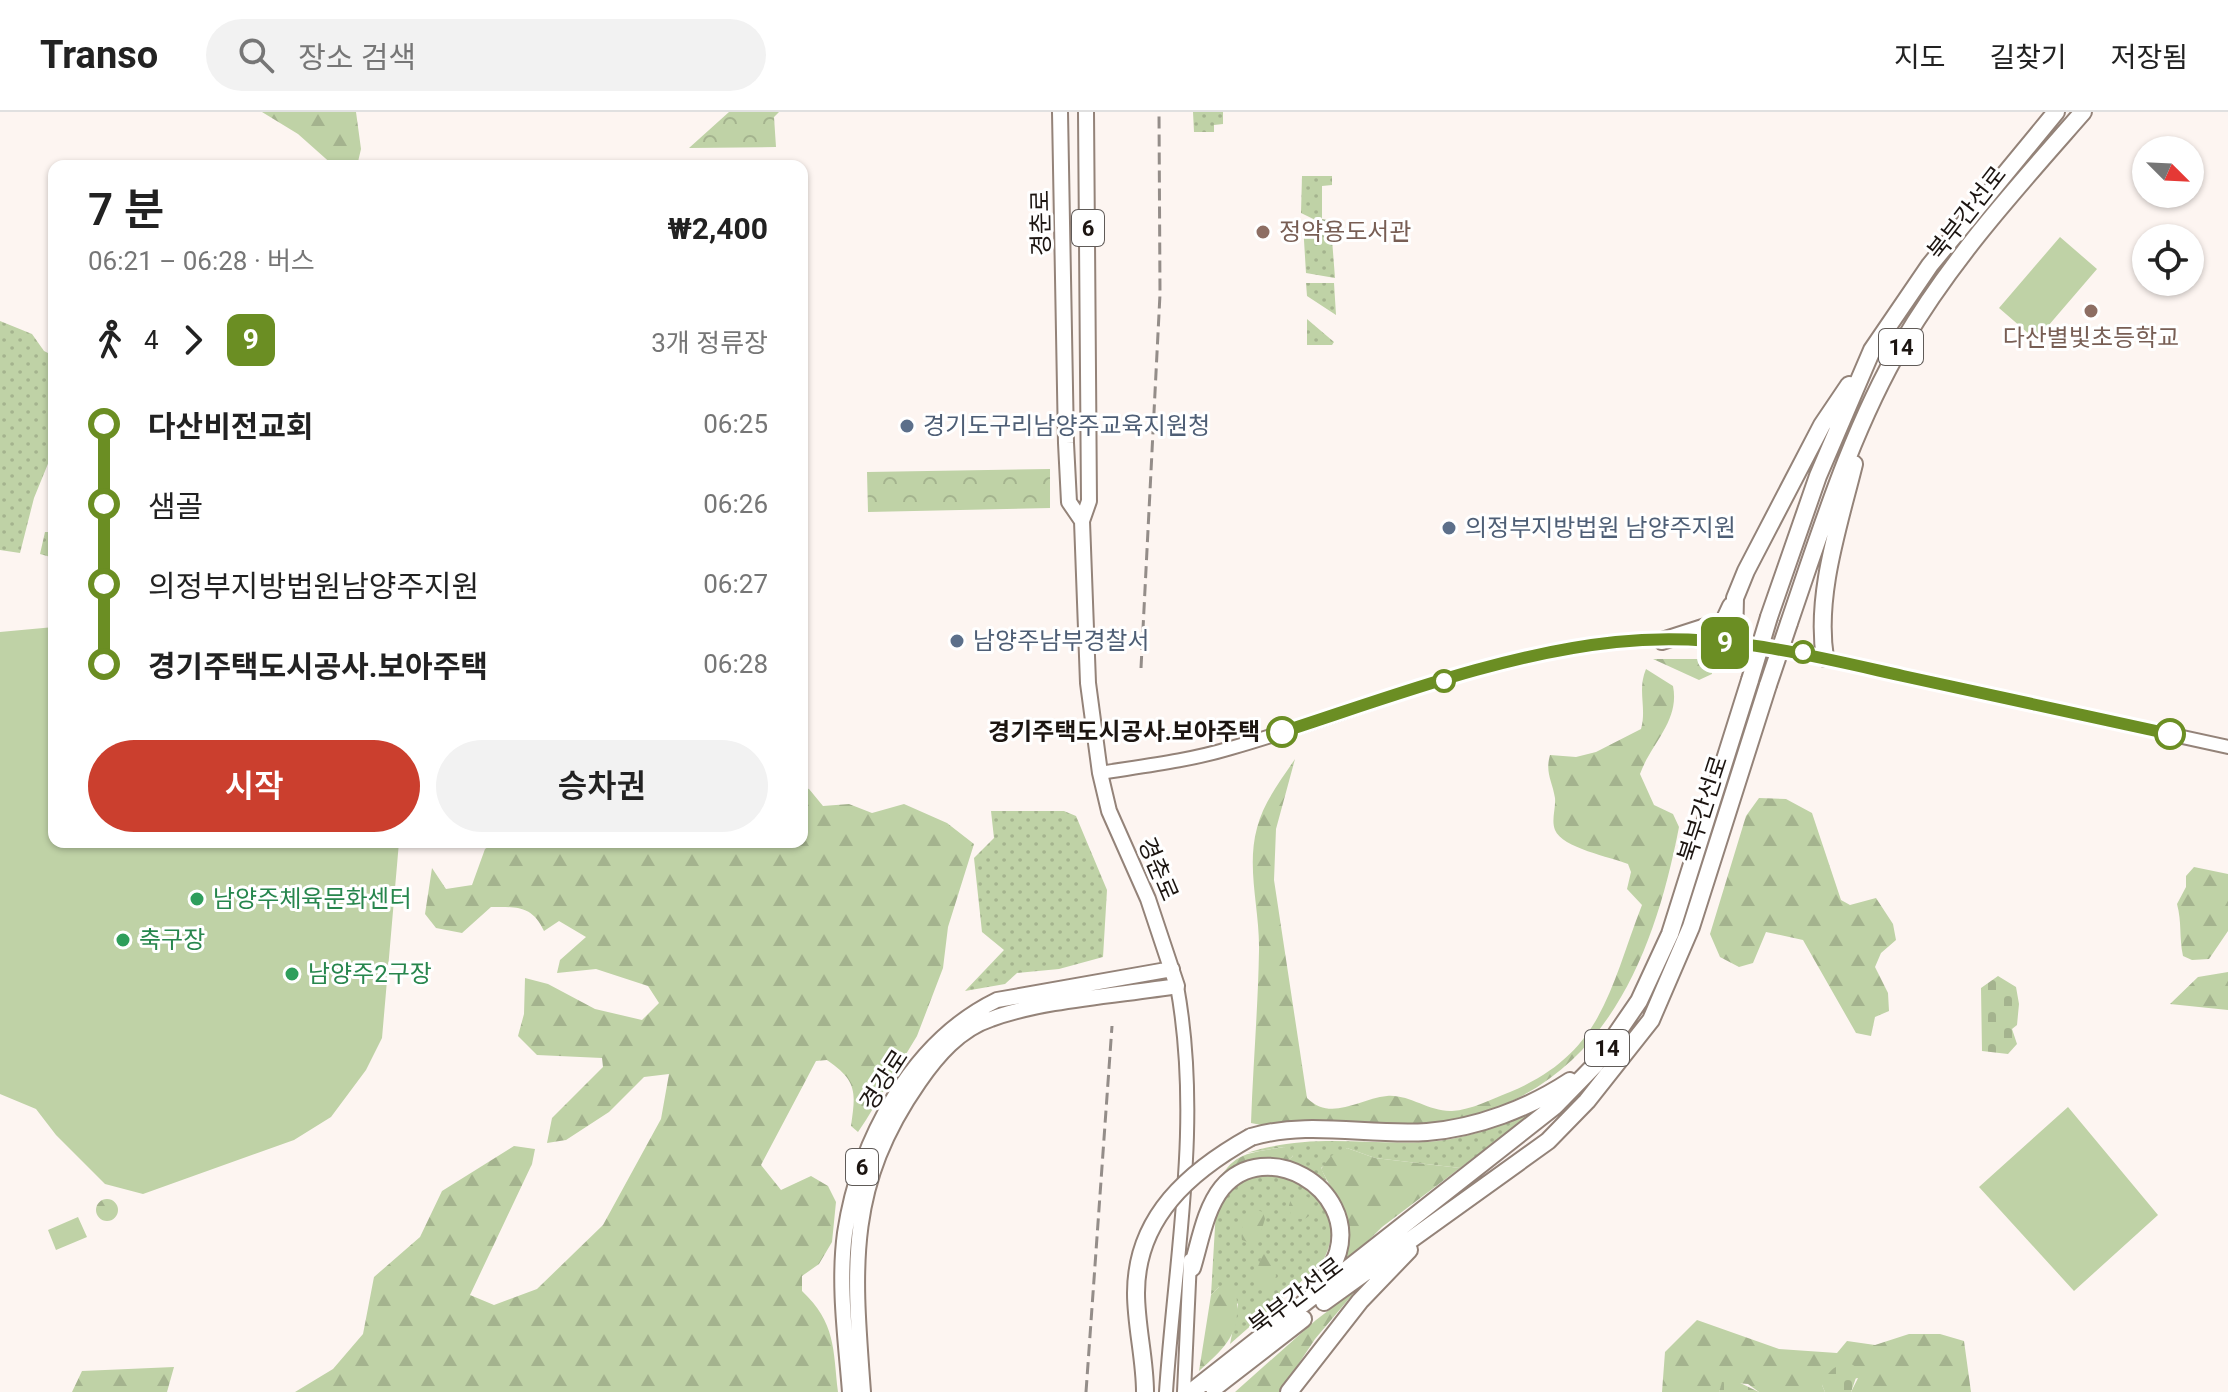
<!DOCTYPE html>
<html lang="ko">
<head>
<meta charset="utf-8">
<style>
	body { margin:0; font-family:Roboto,"Noto Sans KR",sans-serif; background:#f2f2f2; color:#222; height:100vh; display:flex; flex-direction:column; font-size:30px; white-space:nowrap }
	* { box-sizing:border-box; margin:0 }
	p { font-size:26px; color:#767676 }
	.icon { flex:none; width:44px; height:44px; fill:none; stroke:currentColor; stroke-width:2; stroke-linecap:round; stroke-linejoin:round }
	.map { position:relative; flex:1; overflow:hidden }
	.sheet { position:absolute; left:48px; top:48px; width:760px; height:688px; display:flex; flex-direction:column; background:#fff; border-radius:16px; box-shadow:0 2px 6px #0004 }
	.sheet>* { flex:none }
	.badge { padding:0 16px; border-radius:12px; font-size:28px; line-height:52px }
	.needle { width:52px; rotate:114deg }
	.controls { position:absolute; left:2132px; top:24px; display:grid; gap:16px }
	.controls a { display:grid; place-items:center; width:72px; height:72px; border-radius:50%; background:#fff; box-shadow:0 2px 6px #0004; font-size:40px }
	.map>.badge { position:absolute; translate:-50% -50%; box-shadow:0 0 0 4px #fff }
	.legs { display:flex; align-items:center; gap:12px; height:88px; padding:0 40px; font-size:26px }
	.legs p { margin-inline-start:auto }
	.overview { display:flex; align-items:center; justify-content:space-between; height:136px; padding:0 40px }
	h1 { font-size:44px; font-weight:600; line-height:60px }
	.cta { display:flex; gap:16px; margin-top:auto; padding:16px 40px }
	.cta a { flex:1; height:92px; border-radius:48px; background:#cb3f2e; color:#fff; font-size:32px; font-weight:600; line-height:92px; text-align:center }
	.cta a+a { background:#f2f2f2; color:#222 }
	ul { padding:0 40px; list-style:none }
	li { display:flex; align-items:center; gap:28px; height:80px; font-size:30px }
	li i { display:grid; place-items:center; width:12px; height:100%; margin:0 10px; background:currentColor }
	li i::after { content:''; width:20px; height:20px; margin:-10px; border:6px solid; border-radius:50%; background:#fff }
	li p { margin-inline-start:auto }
	li:first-child i { background:linear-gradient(#0000 50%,currentColor 0) }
	li:last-child i { background:linear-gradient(currentColor 50%,#0000 0) }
	header { display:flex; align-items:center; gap:48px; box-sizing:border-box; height:112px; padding:0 40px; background:#fff; border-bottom:2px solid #e0e0e0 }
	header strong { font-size:38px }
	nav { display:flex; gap:44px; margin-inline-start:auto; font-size:28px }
	.search { width:560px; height:72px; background:#f2f2f2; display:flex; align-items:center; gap:20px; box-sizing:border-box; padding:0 28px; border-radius:44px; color:#767676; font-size:30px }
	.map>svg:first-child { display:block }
</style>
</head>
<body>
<header>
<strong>Transo</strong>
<div class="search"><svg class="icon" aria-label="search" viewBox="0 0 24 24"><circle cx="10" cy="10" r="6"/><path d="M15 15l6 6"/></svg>장소 검색</div>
<nav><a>지도</a><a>길찾기</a><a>저장됨</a></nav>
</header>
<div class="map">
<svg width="2228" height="1280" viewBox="0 0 2228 1280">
	<defs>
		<pattern id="grass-dots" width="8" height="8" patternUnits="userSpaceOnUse" patternTransform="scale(2)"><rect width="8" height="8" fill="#bfd2a6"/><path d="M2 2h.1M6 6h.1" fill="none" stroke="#a4b38e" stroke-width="1.8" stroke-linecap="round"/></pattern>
		<pattern id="forest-firs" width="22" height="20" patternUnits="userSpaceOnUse" patternTransform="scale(2)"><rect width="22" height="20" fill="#bfd2a6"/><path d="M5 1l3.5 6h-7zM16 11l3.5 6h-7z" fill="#a4b38e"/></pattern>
		<pattern id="cemetery-stones" width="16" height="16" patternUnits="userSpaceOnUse" patternTransform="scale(2)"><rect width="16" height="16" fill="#bfd2a6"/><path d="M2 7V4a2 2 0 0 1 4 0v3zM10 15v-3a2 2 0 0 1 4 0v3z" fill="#a4b38e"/></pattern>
		<pattern id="park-crowns" width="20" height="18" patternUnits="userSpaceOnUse" patternTransform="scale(2)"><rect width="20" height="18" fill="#bfd2a6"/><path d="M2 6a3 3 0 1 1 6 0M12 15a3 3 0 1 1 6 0" fill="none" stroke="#a4b38e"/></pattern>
	</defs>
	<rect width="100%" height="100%" fill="#fdf5f1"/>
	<!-- grass -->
	<path fill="url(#grass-dots)" d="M1193,0h30v12l-9,1v7h-20z
		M1302,64h30v9l-10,1v33l10,2 2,8 -33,-16z
		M1303,112l29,15 3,39 -29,-5z
		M1306,171h28l2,32 -29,-19z
		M1307,207l27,23 -2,3h-25z
		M0,209l32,13 12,17 10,5v93l-20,49 -14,55 -20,-3z
		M45,420h9v26l-14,-4z
		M991,699h73l12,5 31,74 -4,67 -44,12 -42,4 -12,11 -40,7 39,-41 -22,-18 -8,-74 20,-20z
		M1542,994l-82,62 -85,-10 -28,-10 -26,20 6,13 -40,-20 6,-5 -9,-9 -37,6c63,-20 115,-8 178,-11 41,-2 81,-17 117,-36z
		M1258,1059l42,5c26,30 43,46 22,87l-92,81 8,-40 -19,-17 -8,8 5,-85 10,-19z"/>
	<!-- forest -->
	<path fill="url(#forest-firs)" d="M262,0h94l5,37 -4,17h-23l-36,-32z
		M1653,547h53l5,4 1,11 -13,6z
		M1646,557l27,17c7,35 -22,57 -33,88l14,31 19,9 6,13c-25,129 -75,256 -215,291 -14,3 -28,9 -42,10 -26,2 -53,-3 -79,-4 -30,-1 -63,6 -92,-1 2,-57 7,-115 8,-172 1,-41 -13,-83 -2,-123 6,-25 24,-48 38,-69l-19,70 -2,51 33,218c24,24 51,1 80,-2 22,-2 42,16 65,15 19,-1 40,-12 58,-19 93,-39 99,-102 132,-187l-15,-16 4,-17 -3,-8c-17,-7 -66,-16 -73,-34 -4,-10 1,-22 0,-32 -3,-18 -10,-25 -5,-43l26,2 20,-5 45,-23c6,-21 -4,-39 5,-60z
		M802,675l7,2 14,17 26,-2 23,9 32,-9 43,19 27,21 -26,83 -5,41 -26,68 -51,84 -8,12 -7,-6c5,-35 6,-45 -24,-66l-11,1 -55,104 20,25 30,-14 17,10 8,16 -4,40 -13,22 -17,12v15c34,32 31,58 36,101h-543l38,-23 30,-35 11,-57 46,-40 22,-46 72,-45 21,3 -3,15 -62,131 24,10 43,-16 66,-64 58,-106 8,-45 -25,3 -35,35 -43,28 -19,3 5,-25 51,-51 -1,-9 -65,-3 -19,-19 6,-22 1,-36 23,6 47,25 47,11 17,-17 -11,-17 -52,-17 -39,4 3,-13 26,-23 -27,-16 -15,10c-12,-26 -28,-24 -53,-24l-29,26 -26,-5 -11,-14 7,-46 14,21 26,-4 13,-36 11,-7h306z
		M1759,686l27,1 26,14 29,87 9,5 26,-7 17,26 3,16 -15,13 -6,14 13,26 1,18 -14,6 -4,19 -15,-3 -53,-93 -37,-8 -13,31 -14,4 -19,-10 -10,-23 36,-118z
		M2194,755l34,7v57l-19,28 -17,1 -9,-4c-4,-18 -1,-34 -6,-52l9,-17v-11z
		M2228,860v38l-58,-6 28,-27z
		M1284,1035l6,2 3,7 -6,5 -27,2 -43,22c15,-34 35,-32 67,-38z
		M1347,1036l28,10 85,10 -78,59 -36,36c7,-42 -6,-58 -25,-94l10,-13z
		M1289 1095a12 12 0 1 1 24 0a12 12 0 1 1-24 0Z
		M96 1098a11 11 0 1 1 22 0a11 11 0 1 1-22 0Z
		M1254,1097l9,3 2,7 -6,19 -11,4 -6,-2c-2,-11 2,-24 12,-31z
		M1263,1141l9,5 4,18 -4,10 -11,3 -6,-14z
		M1219,1175h16c8,44 -6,57 -36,84l12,-76z
		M1358,1176l-43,51 -35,53h-45l81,-72z
		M1697,1208l82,29 58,4 10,-12 28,4 34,-11h31l24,7 7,51h-120l7,-14 -36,7 3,7h-66l-11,-8 -25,-2 -4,10h-57l3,-40z
		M174,1255l-7,25h-95l10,-21z"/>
	<!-- cemetery -->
	<path fill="url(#cemetery-stones)" d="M1998,864l18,11 3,17 -2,21 -5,4 5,15 -9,10 -26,-3 -1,-63z
		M1850,1251l9,6 -8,23h-26l-3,-7c7,-14 11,-20 28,-22z
		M1736,1269l23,11h-40l3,-10z"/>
	<!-- park -->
	<path fill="url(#park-crowns)" d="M729,0h50l-5,5 2,30 -87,1z
		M1050,357v39l-182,4 -1,-40z"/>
	<!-- pitch -->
	<path fill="#bfd2a6" d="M2060,125l37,32 -61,71 -37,-32z
		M54,515v215h345l-17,196 -16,32 -35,47 -37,23 -151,54 -38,-10 -49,-49 -20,-26 -36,-15v-462z
		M2068,995l90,108 -84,76 -95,-104z
		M78,1105l9,20 -31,13 -8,-20z"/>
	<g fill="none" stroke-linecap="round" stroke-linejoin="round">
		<defs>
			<path id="secondary" d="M1100,661c44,-7 88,-12 131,-25 127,-36 253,-93 385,-106 108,-11 206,16 310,39 101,22 201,44 302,66
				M1166,1280c9,-136 36,-269 11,-406
				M1184,1280l6,-132"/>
			<path id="primary" d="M1060,0l6,331 3,59 13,19
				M850,1280c-4,-52 -12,-107 -5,-159 14,-92 66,-191 152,-233l175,-31
				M863,1280c-9,-122 -18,-204 56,-310 18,-26 41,-53 72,-63 51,-19 131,-24 186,-33l-29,-87 -39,-88 -9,-38 -12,-90 -6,-162 7,-20 -3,-389"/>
			<path id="highway" d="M1769,505l49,-141 54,-126 58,-85 126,-153
				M1789,511c33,-96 63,-194 114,-281 50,-85 116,-157 180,-230
				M1662,529l62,-20 7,-15
				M1734,531l1,-45 11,-27 76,-146 27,-40
				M1825,546c-10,-63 14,-133 29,-194
				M1251,1025c58,-17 116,-1 176,-5 50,-4 102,-24 143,-51
				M1192,1156c8,-26 13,-59 30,-80 44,-52 134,0 116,64 -4,14 -14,26 -22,37
				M1324,1190l224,-161 39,-40 64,-81 40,-93 77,-242
				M1214,1276l89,-69
				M1191,1280l364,-286 40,-41 44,-64 31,-67 80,-254
				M1289,1280l71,-91 49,-51"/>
		</defs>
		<!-- secondary casing -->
		<use href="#secondary" stroke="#948379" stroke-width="16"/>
		<!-- primary casing -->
		<use href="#primary" stroke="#948379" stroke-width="18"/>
		<!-- highway casing -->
		<use href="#highway" stroke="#948379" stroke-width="20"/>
		<!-- secondary -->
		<use href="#secondary" stroke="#fff" stroke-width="12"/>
		<!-- primary -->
		<use href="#primary" stroke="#fff" stroke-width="14"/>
		<!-- highway -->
		<use href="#highway" stroke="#fff" stroke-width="16"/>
		<!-- rail -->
		<path stroke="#948d89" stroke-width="3" stroke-dasharray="12 6" stroke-linecap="butt" d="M1141,556l19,-374 -1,-182
			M1086,1280l26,-366"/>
		<defs>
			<path id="highway-bridge" d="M1750,568l19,-63
				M1768,573l21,-62
				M1145,1280c0,-33 -9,-66 -9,-99 0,-76 54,-122 115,-156"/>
		</defs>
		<!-- highway-bridge casing -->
		<use href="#highway-bridge" stroke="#948379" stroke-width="20" stroke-linecap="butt"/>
		<!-- highway-bridge -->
		<use href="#highway-bridge" stroke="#fff" stroke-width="16"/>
	</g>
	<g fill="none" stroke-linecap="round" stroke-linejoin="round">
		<defs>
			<path id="line-1" d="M1282,620c108,-35 220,-78 334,-90 102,-11 189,12 287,34 89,19 178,39 267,58"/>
		</defs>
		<!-- line-1 casing -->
		<use href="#line-1" stroke="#fff" stroke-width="18"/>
		<!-- line-1 -->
		<use href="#line-1" stroke="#6b8e23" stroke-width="12"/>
	</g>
	<!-- markers -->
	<g fill="#8d6e63" stroke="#fff" stroke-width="3">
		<circle cx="1263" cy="120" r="8"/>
		<circle cx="2091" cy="199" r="8"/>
	</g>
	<g fill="#5c6f8a" stroke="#fff" stroke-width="3">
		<circle cx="907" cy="314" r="8"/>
		<circle cx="1449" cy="416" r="8"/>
		<circle cx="957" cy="529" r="8"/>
	</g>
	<g fill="#fff" stroke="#6b8e23" stroke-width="4">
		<circle cx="1803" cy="540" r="10"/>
		<circle cx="1444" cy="569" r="10"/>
		<circle cx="1282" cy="620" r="14"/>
		<circle cx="2170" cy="622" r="14"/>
	</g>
	<g fill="#2e9e5b" stroke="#fff" stroke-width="3">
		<circle cx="197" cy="787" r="8"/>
		<circle cx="123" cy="828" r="8"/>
		<circle cx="292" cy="862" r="8"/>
	</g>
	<g text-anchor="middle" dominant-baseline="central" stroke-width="6" stroke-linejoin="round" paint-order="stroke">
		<!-- shield labels -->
		<g fill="#fff" stroke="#605b58" stroke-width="2">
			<rect x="1072" y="98" width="32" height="36" rx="6"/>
			<rect x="1879" y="217" width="44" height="36" rx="6"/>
			<rect x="1585" y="918" width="44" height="36" rx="6"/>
			<rect x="846" y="1037" width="32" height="36" rx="6"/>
		</g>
		<g font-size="22" font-weight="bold" fill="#1c1511">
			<text x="1088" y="116">6</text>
			<text x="1901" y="235">14</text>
			<text x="1607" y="936">14</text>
			<text x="862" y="1055">6</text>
		</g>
		<!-- street labels -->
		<g font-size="24" fill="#1c1511" stroke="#fff">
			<text transform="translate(1967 101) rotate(-52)">북부간선로</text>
			<text transform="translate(1041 111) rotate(-91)">경춘로</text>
			<text transform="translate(1703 697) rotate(-72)">북부간선로</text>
			<text transform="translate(1158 757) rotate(67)">경춘로</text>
			<text transform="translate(884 968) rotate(-57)">경강로</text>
			<text transform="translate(1296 1184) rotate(-37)">북부간선로</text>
		</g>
		<!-- education labels -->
		<g font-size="24" fill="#785e54" stroke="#fff" text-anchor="start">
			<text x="1279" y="120">정약용도서관</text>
			<text x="2091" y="226" text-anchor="middle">다산별빛초등학교</text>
		</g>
		<!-- service labels -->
		<g font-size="24" fill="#4e5e75" stroke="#fff" text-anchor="start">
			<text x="923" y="314">경기도구리남양주교육지원청</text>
			<text x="1465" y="416">의정부지방법원 남양주지원</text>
			<text x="973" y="529">남양주남부경찰서</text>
		</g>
		<!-- stop labels -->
		<g font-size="24" font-weight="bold" fill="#1c1511" stroke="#fff" text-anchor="end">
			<text x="1260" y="620">경기주택도시공사.보아주택</text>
		</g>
		<!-- leisure labels -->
		<g font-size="24" fill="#27864d" stroke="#fff" text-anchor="start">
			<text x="213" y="787">남양주체육문화센터</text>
			<text x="139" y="828">축구장</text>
			<text x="308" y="862">남양주2구장</text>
		</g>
	</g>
</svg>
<div class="controls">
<a><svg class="needle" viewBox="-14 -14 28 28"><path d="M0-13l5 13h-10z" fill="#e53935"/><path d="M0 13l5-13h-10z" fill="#767676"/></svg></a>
<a><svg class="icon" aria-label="locate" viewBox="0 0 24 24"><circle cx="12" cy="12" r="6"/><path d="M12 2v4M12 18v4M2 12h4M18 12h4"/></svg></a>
</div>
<b class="badge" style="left:1725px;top:531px;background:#6b8e23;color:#fff">9</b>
<section class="sheet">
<div class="overview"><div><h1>7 분</h1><p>06:21 – 06:28 · 버스</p></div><b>₩2,400</b></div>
<div class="legs"><svg class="icon" aria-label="walk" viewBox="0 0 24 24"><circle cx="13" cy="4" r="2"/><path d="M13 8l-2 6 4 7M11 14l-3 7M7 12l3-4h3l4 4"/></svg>4<svg class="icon" aria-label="forward" viewBox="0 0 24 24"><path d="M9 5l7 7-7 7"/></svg><b class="badge" style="background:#6b8e23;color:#fff">9</b><p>3개 정류장</p></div>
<ul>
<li><i style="color:#6b8e23"></i><b>다산비전교회</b><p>06:25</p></li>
<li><i style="color:#6b8e23"></i><span>샘골</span><p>06:26</p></li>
<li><i style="color:#6b8e23"></i><span>의정부지방법원남양주지원</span><p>06:27</p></li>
<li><i style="color:#6b8e23"></i><b>경기주택도시공사.보아주택</b><p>06:28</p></li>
</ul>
<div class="cta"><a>시작</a><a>승차권</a></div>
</section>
</div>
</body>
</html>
